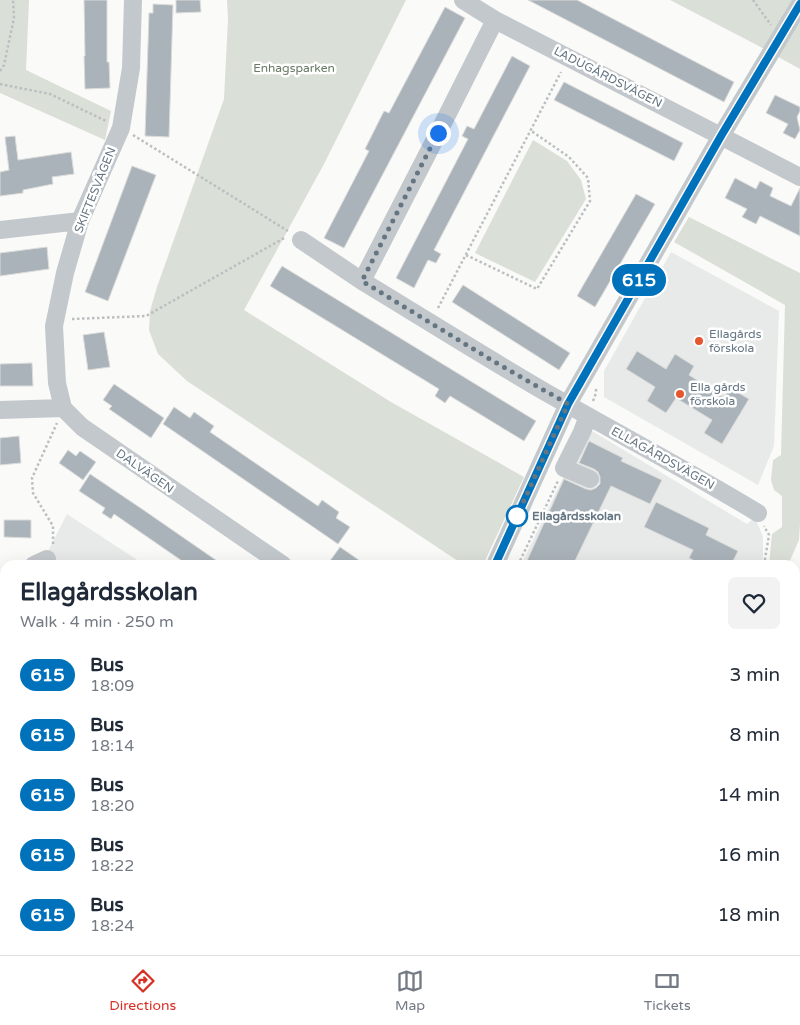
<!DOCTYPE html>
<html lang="en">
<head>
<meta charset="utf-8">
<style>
	body { margin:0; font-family:"Varela Round",sans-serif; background:#f2f2f3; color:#1f2937; height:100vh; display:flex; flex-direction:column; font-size:19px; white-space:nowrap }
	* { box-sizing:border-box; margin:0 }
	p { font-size:16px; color:#747a83 }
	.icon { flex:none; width:28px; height:28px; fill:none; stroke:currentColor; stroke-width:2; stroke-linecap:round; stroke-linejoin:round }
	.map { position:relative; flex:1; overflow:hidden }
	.panel { position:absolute; left:0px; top:560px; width:800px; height:395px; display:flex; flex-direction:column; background:#fff; border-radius:15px 15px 0 0; box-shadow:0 5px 20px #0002 }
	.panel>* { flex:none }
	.badge { padding:0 10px; border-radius:16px; font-size:18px; line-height:32px }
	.you { position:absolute; width:25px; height:25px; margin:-12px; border:4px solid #fff; border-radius:50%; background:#1a73e8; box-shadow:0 0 0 8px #1a73e833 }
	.map>.badge { position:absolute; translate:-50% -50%; box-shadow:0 0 0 2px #fff }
	.round { display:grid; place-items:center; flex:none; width:52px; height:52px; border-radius:8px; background:#f2f2f3 }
	.headline { display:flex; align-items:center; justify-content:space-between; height:85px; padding:0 20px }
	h1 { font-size:24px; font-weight:700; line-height:38px }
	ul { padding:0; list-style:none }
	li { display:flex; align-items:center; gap:15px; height:60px; padding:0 20px }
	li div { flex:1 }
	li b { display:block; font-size:19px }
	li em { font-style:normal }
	li .badge { min-width:55px; font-weight:700; text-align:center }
	.tabs { display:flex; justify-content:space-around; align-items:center; height:70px; border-top:1px solid #e0e1e3; background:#fff; font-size:14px; color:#747a83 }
	.tabs a { display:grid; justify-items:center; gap:2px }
	.tabs .current { color:#d93025 }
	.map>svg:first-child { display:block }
</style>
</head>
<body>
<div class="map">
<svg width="800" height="955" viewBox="0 0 800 955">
	<rect width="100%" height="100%" fill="#fafaf8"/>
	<!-- built -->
	<path fill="#e8e9e9" d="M671,252l108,59 -5,135 -16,39 -154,-88v-26z
		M587,428l160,96 8,-7 8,20v21l-2,7h-240z
		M67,514l78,51h-104z"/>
	<!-- green -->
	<path fill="#dadfd7" d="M0,0h29l-3,70 85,41 -6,29 -105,-47z
		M227,0h179l-82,164 -80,146 147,92 133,75 -41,88h-19l-277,-184 -29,-27 -9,-24 1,-19 7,-24 67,-188 4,-80z
		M670,0h130v69l-45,-25z
		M533,140l34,21 14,19 5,19 -51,83 -60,-29z
		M689,217l111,56v250l-1,17 -11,25h-19l3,-31 10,-7v-31l-8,-6 -3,-10 2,-20 8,-5 4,-150 -111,-63z
		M461,950h71l-2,5h-71z"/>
	<!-- building -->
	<path fill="#aab3b9" stroke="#dcdcda" d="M84,0h23v62h2l1,26 -25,1 -1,-33h1z
		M176,0h24l1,12 -25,1z
		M528,0h49l157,82 -10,20z
		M153,4l20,1 -4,132 -24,-1 4,-123h4z
		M445,7l20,11 -121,230 -20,-10 45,-87 -4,-2 19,-38 5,2z
		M512,56l18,10 -96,184 7,4 -5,9 -8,-3 -14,28 -18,-10 72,-139 -6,-3 5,-10 7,3z
		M564,82l119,61 -9,18 -120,-61z
		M775,95l25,12v4l-3,6 3,13 -5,9 -12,-6 5,-9 -22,-11z
		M15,136l3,24 53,-8 3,22 -22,3 1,7 -30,6v3l-23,3v-24l9,-2 -4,-33z
		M132,166l24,9 -48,126 -23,-9z
		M735,178l21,11 4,-8 13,7 -3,8 21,10 9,-18v48l-40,-20 -4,8 -14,-7 5,-8 -22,-11z
		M636,194l19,10 -60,103 -18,-11z
		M47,247l2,22 -49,7v-23z
		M282,266l254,155 -12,20 -74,-45 -5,7 -10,-7 4,-7 -169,-103z
		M463,285l107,68 -11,17 -107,-68z
		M104,332l6,35 -22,3 -5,-35z
		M637,351l29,18 9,-15 19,12 -5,9 35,22 6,-9 19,11 -27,45 -18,-11 8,-13 -36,-22 -10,15 -19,-12 8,-14 -29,-18z
		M32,363l1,23h-33v-22z
		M114,384l50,34 -13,20 -42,-29 3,-3 -9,-6z
		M174,407l16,11 4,-6 20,14 -4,6 108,74 4,-6 17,12 -3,6 14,9 -12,17 -175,-120z
		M19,436l2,27 -21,2v-27z
		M589,441l34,17 -2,3 41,19 -12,24 -39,-18 -38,79h-48l39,-86 22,10 5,1 5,-2 4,-4v-7l-2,-5 -4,-3 -15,-6z
		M68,450l8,6 4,-5 16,11 -13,18 -24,-17z
		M90,474l52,35 81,56h-35l-74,-51 -3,5 -9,-6 3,-5 -26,-17z
		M656,502l53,26 -3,7 32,16 -7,14h-28l-14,-7 4,-8 -49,-23z
		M4,520h27v18l-27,-1z
		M340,547l26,18h-39z"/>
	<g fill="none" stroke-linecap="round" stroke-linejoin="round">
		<!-- path -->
		<path stroke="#bbbfc2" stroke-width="2.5" stroke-dasharray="2.5 2.5" stroke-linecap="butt" d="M753,0l18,25
			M0,71l4,-6 10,-47 -1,-18
			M0,84l50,10 56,27
			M133,135l155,96
			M466,255l71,34 53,-88 -2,-23 -19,-21 -39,-27
			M438,308l123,-236
			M72,319l74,-3 140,-79
			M593,401l3,-8v-6
			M53,544v-18l-20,-33 -1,-15 25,-55
			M518,565l40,-84
			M764,565l5,-30 -5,-9
			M795,641l5,3
			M0,725l5,2
			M0,782l5,-9
			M0,860l5,2
			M0,945l5,2
			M13,950l14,5
			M206,955l1,-5
			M281,955l1,-5"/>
		<!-- minor -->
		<path stroke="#c3c8cc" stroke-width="18" d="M463,0l32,20
			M0,230l80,-9
			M301,240l61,41
			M63,408l-6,-25 -3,-57 11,-53 15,-52 41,-93 10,-60 2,-68
			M0,410l63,-2 19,19 201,138
			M588,416l-6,16 -18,36 26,11
			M758,513c-69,-42 -141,-80 -211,-120 -62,-36 -124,-75 -185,-112l68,-132 65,-129 305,157
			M34,565l13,-6
			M495,565l73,-161 153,-268 79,-132
			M0,585l5,-3
			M0,688l5,2
			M795,701l1,-2
			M795,766l5,3
			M776,950l8,5
			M52,955l2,-5
			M379,955l2,-5
			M649,955l3,-5"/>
	</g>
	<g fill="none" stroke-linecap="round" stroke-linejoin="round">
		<defs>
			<path id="line" d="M495,565l73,-161 153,-268 79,-132"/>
		</defs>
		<!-- line casing -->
		<use href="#line" stroke="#fff" stroke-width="11"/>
		<!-- line -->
		<use href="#line" stroke="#0072bc" stroke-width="8"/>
		<!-- walk -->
		<path stroke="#657683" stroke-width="5" stroke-dasharray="0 9" d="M438,133l-76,148 126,77 80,46 -51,112"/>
	</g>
	<!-- markers -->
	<g fill="#e4572e" stroke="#fff" stroke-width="2">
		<circle cx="699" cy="341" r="5"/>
		<circle cx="680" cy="394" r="5"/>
	</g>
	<circle fill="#fff" stroke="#0072bc" stroke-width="2.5" cx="517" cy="516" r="10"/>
	<g text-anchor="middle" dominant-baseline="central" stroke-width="5" stroke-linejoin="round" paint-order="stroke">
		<!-- park labels -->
		<g font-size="12" fill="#687a64" stroke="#fff">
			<text x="294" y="68">Enhagsparken</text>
		</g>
		<!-- street labels -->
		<g font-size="12" fill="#657683" stroke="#fff">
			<text transform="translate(608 77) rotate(27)">LADUGÅRDSVÄGEN</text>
			<text transform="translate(95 190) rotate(-68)">SKIFTESVÄGEN</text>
			<text transform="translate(663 458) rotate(29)">ELLAGÅRDSVÄGEN</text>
			<text transform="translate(145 471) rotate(35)">DALVÄGEN</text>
		</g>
		<!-- poi labels -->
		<g font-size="12" fill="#657683" stroke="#fff" text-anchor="start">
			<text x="709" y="334">Ellagårds<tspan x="709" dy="14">förskola</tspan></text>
			<text x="690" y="387">Ella gårds<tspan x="690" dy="14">förskola</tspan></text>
		</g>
		<!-- stop labels -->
		<g font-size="12" font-weight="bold" fill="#657683" stroke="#fff" text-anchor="start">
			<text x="532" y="516">Ellagårdsskolan</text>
		</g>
	</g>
</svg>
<div class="you" style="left:438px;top:133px"></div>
<b class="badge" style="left:639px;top:280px;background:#0072bc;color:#fff">615</b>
<section class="panel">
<div class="headline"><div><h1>Ellagårdsskolan</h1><p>Walk · 4 min · 250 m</p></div><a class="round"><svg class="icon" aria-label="heart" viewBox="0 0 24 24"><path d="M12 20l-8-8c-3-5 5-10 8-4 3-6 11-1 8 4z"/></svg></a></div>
<ul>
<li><span class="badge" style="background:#0072bc;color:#fff">615</span><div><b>Bus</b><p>18:09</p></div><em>3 min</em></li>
<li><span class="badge" style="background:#0072bc;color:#fff">615</span><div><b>Bus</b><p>18:14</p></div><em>8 min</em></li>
<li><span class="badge" style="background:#0072bc;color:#fff">615</span><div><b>Bus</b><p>18:20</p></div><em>14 min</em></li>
<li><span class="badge" style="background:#0072bc;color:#fff">615</span><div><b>Bus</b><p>18:22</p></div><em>16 min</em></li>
<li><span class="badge" style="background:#0072bc;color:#fff">615</span><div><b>Bus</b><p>18:24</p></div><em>18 min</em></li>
</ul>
</section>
</div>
<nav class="tabs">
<a class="current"><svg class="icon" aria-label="directions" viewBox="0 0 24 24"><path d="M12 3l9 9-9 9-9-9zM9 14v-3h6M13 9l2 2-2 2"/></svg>Directions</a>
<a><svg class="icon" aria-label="map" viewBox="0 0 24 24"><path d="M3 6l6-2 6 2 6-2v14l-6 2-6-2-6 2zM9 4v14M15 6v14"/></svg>Map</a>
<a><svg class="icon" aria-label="tickets" viewBox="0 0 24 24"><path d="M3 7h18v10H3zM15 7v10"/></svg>Tickets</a>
</nav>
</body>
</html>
